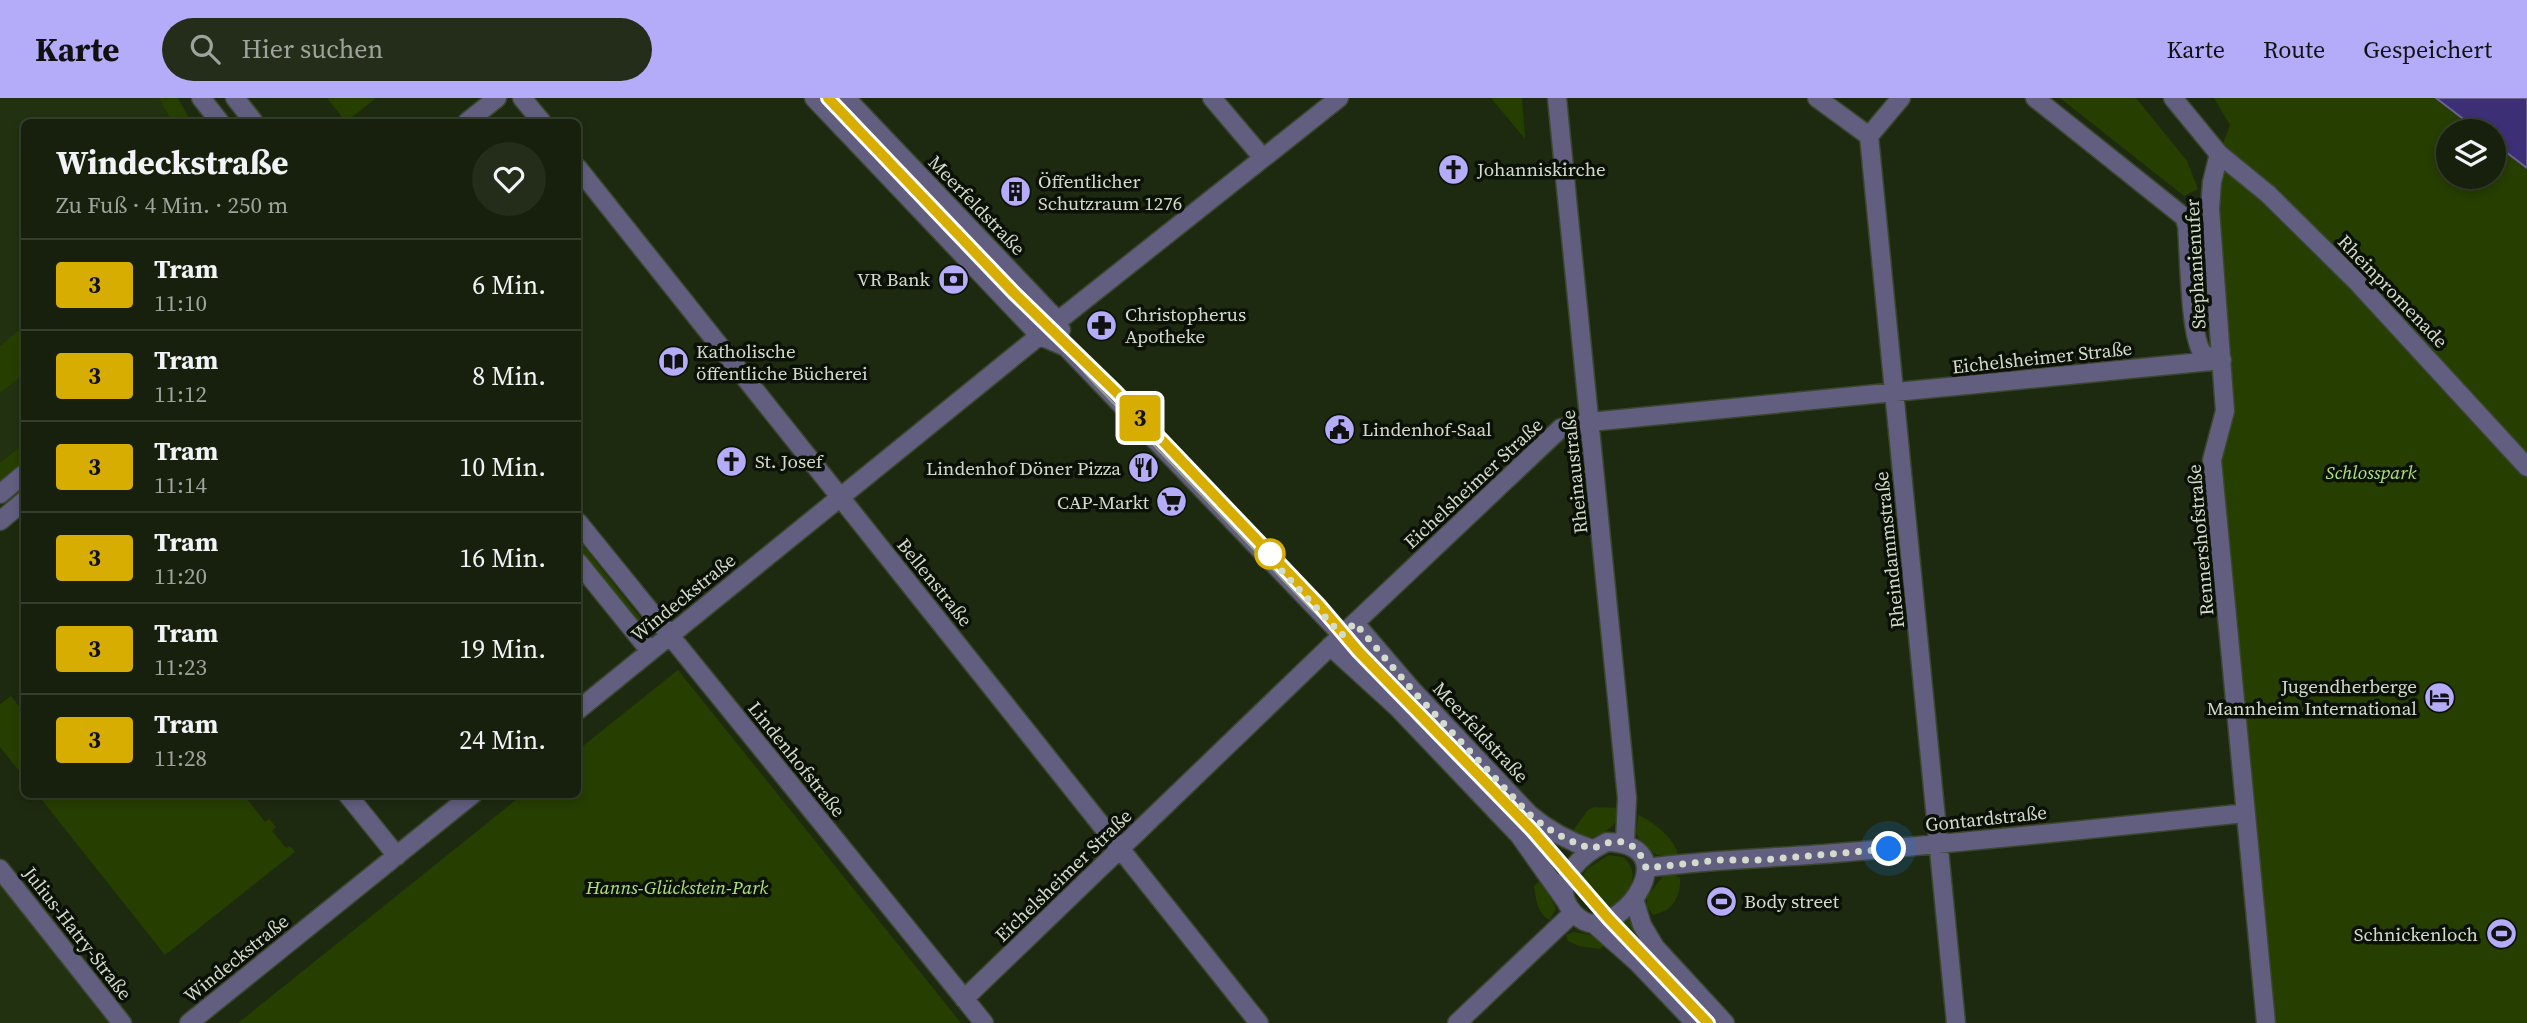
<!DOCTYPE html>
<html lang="de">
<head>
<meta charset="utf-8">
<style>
	body { margin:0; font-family:"Source Serif 4",serif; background:#232d1a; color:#f1f3f6; height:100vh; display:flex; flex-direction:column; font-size:26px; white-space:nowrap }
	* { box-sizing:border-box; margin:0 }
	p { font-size:23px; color:#9ea39d }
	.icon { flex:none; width:38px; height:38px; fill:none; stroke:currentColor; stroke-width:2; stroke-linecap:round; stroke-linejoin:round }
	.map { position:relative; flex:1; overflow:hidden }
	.details { position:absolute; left:21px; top:21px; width:560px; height:679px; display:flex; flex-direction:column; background:#16200c; border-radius:10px; box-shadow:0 4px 10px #0003,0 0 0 2px #353e2d }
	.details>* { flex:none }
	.badge { padding:0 14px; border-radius:5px; font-size:24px; line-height:46px }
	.tools { position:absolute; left:2436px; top:21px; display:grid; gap:14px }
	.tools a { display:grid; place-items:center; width:70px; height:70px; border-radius:50%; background:#16200c; box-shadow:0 4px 10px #0003,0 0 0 2px #353e2d; font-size:35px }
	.you { position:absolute; width:35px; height:35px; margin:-18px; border:5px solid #fff; border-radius:50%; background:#1a73e8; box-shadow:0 0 0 10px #1a73e833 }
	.map>.badge { position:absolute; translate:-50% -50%; box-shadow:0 0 0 4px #fff }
	.round { display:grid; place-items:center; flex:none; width:74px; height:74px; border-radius:37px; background:#232d1a }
	.overview { display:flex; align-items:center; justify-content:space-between; height:119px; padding:0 35px }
	h1 { font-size:33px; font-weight:700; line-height:52px }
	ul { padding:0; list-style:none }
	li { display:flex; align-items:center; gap:21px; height:91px; padding:0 35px; border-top:2px solid #353e2d }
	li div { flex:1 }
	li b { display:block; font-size:26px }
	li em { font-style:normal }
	li .badge { min-width:77px; font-weight:700; text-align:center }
	header { display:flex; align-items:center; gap:42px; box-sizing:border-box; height:98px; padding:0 35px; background:#b4acf9; color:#111 }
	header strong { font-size:33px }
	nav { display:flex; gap:38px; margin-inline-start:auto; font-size:24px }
	.search { width:490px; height:63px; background:#232d1a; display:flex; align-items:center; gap:18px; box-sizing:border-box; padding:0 24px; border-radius:38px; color:#9ea39d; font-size:26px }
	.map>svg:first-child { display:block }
</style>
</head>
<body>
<header>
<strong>Karte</strong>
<div class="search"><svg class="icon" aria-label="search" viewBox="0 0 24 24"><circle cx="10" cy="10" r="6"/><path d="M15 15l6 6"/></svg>Hier suchen</div>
<nav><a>Karte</a><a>Route</a><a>Gespeichert</a></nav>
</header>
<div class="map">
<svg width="2527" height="925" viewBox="0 0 2527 925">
	<rect width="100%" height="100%" fill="#1e2a10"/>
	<!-- built -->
	<path fill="#223110" d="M0,0h161l12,24h-149v325l-24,20z
		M0,780l116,145h-116z"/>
	<!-- green -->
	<path fill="#263e00" d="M159,0h19l13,24h-19z
		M327,0h49l-30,24z
		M1491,0h31l3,41z
		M2060,0h76l51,63 11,28 -14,7z
		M2214,0h221l43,33h-30v46h46v-34l33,26v854h-261l-54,-563 13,-49 -13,-229 7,-28 11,-29z
		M24,228v48l-24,19v-47z
		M24,345v22l-24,20v-22z
		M578,441l71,90 -6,5 -65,-81z
		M678,572l283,353h-723l284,-228 56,-1v-44z
		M11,598l13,17v64l-24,-30v-43z
		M38,697h206l21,27 4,-3 7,8 -4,4 14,17 4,-2 5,6 -130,103z
		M1594,709l25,1v9c-7,13 -19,18 -33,22l-14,-7 16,-22z
		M1638,717c14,5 38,25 40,40 -26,2 -29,-1 -42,-22z
		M1609,757l14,2c22,20 2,40 -16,53l-27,-32 8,-10z
		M1674,776l6,4c1,19 -7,33 -27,37l-6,-8v-10l16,-21z
		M1541,782l15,28 -6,12c-13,-6 -14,-21 -16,-34z
		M1630,817l87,108h-15l-92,-93z
		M1574,834l16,3 15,10 -5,4 -21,-3 -11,-5 -2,-6z"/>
	<!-- water -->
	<path fill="#3d2f75" stroke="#6a638f" stroke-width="2" d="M2436,0h91v70l-33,-25v-12h-15z"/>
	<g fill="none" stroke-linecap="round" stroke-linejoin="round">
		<defs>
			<path id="minor" d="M201,0l19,24
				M235,0l19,24
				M522,0l20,24
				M814,0l226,238 26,11 276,288
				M846,0l212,223 3,9
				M1212,0l51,60
				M1557,0l70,700 -2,44
				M1817,0l52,38 87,887
				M2035,0l149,119 3,9c2,24 3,110 15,126 4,5 13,6 20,8
				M2173,0l46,56 49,40 88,87 171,186
				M467,24l30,-24
				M1869,38l32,-38
				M2219,56l-7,28 -2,27 15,202 -13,49 54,563
				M578,70l681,855
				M0,396l24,-20
				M0,423l24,-20
				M578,424l406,501
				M578,464l72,89
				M1355,525l59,69 115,122c20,17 39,27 63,35
				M1330,548l67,61 122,128 46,65
				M578,612l471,-382 290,-230
				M347,696l50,62
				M1607,744c79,3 19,88 -18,81 -9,-2 -15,-9 -20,-16 -18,-28 15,-54 38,-65z
				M1646,770c67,-9 135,-10 202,-16 133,-11 265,-25 398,-39
				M0,771l122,154
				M1634,801l8,26 13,22 70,76
				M1594,826l44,39 57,60
				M964,901l377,-363 220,-208 29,-6 632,-62
				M189,925l284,-229
				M1457,925l116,-110"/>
		</defs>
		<!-- minor casing -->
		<use href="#minor" stroke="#3b462e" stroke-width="21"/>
		<!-- minor -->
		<use href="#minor" stroke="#615e7f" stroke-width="18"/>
		<!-- tram -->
		<path stroke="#96a08d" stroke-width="2" d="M826,0l221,232 48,54 215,224 48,45 172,178 78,88 99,104"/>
	</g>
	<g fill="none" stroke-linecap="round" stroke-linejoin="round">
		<defs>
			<path id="line" d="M828,0l186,195 102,99 203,213 40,47 173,178 77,89 99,104"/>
		</defs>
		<!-- line casing -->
		<use href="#line" stroke="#fff" stroke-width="16"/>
		<!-- line -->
		<use href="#line" stroke="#d6ad00" stroke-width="10"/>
		<!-- walk -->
		<path stroke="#d3dccc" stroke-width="7" stroke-dasharray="0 12.6" d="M1270,456l-3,1 75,80 13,-12 59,69 115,122c20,17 39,27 63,35 26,-13 45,-10 54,19l74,-8h41l128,-11"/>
	</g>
	<!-- icons -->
	<defs>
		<symbol id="church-disc" viewBox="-11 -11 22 22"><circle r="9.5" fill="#b4acf9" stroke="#0b1106"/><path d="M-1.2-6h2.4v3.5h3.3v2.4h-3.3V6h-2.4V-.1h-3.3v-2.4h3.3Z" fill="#111"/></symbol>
		<symbol id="building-disc" viewBox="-11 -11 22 22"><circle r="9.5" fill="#b4acf9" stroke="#0b1106"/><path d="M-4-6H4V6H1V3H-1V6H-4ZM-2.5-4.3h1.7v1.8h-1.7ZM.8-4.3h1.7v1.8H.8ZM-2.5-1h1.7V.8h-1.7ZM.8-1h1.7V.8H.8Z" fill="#111"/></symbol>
		<symbol id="bank-disc" viewBox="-11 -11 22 22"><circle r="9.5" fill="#b4acf9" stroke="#0b1106"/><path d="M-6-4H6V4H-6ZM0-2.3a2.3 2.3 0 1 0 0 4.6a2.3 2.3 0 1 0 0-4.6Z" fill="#111"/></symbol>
		<symbol id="pharmacy-disc" viewBox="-11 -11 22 22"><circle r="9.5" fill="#b4acf9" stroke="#0b1106"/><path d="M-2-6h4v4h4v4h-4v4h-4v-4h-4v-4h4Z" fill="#111"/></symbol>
		<symbol id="library-disc" viewBox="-11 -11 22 22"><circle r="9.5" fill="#b4acf9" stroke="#0b1106"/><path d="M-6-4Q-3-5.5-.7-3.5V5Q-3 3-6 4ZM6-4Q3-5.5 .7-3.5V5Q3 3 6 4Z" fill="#111"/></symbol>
		<symbol id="civic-disc" viewBox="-11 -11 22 22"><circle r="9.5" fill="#b4acf9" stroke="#0b1106"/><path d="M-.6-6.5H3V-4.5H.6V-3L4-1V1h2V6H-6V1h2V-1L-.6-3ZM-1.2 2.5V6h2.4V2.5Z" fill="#111"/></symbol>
		<symbol id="restaurant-disc" viewBox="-11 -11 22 22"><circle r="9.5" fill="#b4acf9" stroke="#0b1106"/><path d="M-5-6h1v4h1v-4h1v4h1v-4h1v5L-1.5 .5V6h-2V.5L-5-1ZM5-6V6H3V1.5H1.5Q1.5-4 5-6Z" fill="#111"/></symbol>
		<symbol id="supermarket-disc" viewBox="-11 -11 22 22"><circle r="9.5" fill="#b4acf9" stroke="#0b1106"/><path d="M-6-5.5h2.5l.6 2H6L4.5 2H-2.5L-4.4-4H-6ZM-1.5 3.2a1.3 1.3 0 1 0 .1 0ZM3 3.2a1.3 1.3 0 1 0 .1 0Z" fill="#111"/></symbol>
		<symbol id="hotel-disc" viewBox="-11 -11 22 22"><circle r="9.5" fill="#b4acf9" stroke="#0b1106"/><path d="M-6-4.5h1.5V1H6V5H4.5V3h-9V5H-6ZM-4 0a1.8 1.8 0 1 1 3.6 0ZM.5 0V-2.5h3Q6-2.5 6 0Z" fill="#111"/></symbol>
		<symbol id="stadium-disc" viewBox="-11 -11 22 22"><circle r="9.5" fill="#b4acf9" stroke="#0b1106"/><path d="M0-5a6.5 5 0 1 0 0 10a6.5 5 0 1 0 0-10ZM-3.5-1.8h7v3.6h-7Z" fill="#111"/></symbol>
	</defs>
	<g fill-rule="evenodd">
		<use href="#church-disc" x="1436" y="54" width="35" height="35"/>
		<use href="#building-disc" x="998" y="76" width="35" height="35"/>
		<use href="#bank-disc" x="936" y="164" width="35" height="35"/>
		<use href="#pharmacy-disc" x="1084" y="210" width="35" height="35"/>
		<use href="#library-disc" x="656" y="246" width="35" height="35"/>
		<use href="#civic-disc" x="1322" y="314" width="35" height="35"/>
		<use href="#church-disc" x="714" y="346" width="35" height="35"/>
		<use href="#restaurant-disc" x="1126" y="352" width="35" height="35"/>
		<use href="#supermarket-disc" x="1154" y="386" width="35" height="35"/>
		<use href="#hotel-disc" x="2422" y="582" width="35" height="35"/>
		<use href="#stadium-disc" x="1704" y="786" width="35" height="35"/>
		<use href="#stadium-disc" x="2484" y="818" width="35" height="35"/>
	</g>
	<!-- markers -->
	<circle fill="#fff" stroke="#d6ad00" stroke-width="3.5" cx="1270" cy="456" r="14"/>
	<g text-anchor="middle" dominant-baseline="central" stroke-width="7" stroke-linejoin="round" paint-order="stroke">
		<!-- poi labels -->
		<g font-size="19" fill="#d3dccc" stroke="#0b1106" text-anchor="start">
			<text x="1477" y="71">Johanniskirche</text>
			<text x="1038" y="83">Öffentlicher<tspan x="1038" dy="22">Schutzraum 1276</tspan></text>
			<text x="930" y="181" text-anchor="end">VR Bank</text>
			<text x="1125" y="216">Christopherus<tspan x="1125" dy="22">Apotheke</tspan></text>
			<text x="696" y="253">Katholische<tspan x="696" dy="22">öffentliche Bücherei</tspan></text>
			<text x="1362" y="331">Lindenhof-Saal</text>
			<text x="755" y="363">St. Josef</text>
			<text x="1121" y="370" text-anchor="end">Lindenhof Döner Pizza</text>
			<text x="1149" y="404" text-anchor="end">CAP-Markt</text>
			<text x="2417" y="588" text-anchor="end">Jugendherberge<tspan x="2417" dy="22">Mannheim International</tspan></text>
			<text x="1744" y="803">Body street</text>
			<text x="2478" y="836" text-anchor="end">Schnickenloch</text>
		</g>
		<!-- street labels -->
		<g font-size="19" fill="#d3dccc" stroke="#0b1106">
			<text transform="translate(977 107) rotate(46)">Meerfeldstraße</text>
			<text transform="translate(2195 166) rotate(-93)">Stephanienufer</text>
			<text transform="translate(2393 193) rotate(46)">Rheinpromenade</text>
			<text transform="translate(2042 259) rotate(-6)">Eichelsheimer Straße</text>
			<text transform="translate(1574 374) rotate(-96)">Rheinaustraße</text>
			<text transform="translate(1473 385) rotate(-43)">Eichelsheimer Straße</text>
			<text transform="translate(2200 442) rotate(-95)">Rennershofstraße</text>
			<text transform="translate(1889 452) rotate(-96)">Rheindammstraße</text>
			<text transform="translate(935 484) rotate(51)">Bellenstraße</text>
			<text transform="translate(683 499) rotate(-39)">Windeckstraße</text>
			<text transform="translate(1481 634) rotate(47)">Meerfeldstraße</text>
			<text transform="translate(797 661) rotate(51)">Lindenhofstraße</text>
			<text transform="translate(1986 720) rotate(-6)">Gontardstraße</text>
			<text transform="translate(1063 777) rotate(-44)">Eichelsheimer Straße</text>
			<text transform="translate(78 835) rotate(52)">Julius-Hatry-Straße</text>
			<text transform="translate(236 860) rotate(-39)">Windeckstraße</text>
		</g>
		<!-- park labels -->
		<g font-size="19" font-style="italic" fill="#b0e278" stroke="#0b1106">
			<text x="2371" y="374">Schlosspark</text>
			<text x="677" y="789">Hanns-Glückstein-Park</text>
		</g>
	</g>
</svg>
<div class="tools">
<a><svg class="icon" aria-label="layers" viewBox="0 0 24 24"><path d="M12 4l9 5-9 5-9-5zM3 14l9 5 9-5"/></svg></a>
</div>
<div class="you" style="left:1889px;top:751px"></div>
<b class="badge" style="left:1140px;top:320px;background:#d6ad00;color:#111">3</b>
<section class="details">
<div class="overview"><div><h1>Windeckstraße</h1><p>Zu Fuß · 4 Min. · 250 m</p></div><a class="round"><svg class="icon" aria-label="heart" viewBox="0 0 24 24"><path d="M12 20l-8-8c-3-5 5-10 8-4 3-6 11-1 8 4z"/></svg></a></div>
<ul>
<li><span class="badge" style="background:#d6ad00;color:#111">3</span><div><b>Tram</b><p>11:10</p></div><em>6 Min.</em></li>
<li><span class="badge" style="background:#d6ad00;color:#111">3</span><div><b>Tram</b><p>11:12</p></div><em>8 Min.</em></li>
<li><span class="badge" style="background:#d6ad00;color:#111">3</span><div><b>Tram</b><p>11:14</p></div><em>10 Min.</em></li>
<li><span class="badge" style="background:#d6ad00;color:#111">3</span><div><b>Tram</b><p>11:20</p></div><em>16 Min.</em></li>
<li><span class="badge" style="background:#d6ad00;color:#111">3</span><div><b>Tram</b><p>11:23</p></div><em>19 Min.</em></li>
<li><span class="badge" style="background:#d6ad00;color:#111">3</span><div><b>Tram</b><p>11:28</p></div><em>24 Min.</em></li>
</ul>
</section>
</div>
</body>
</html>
